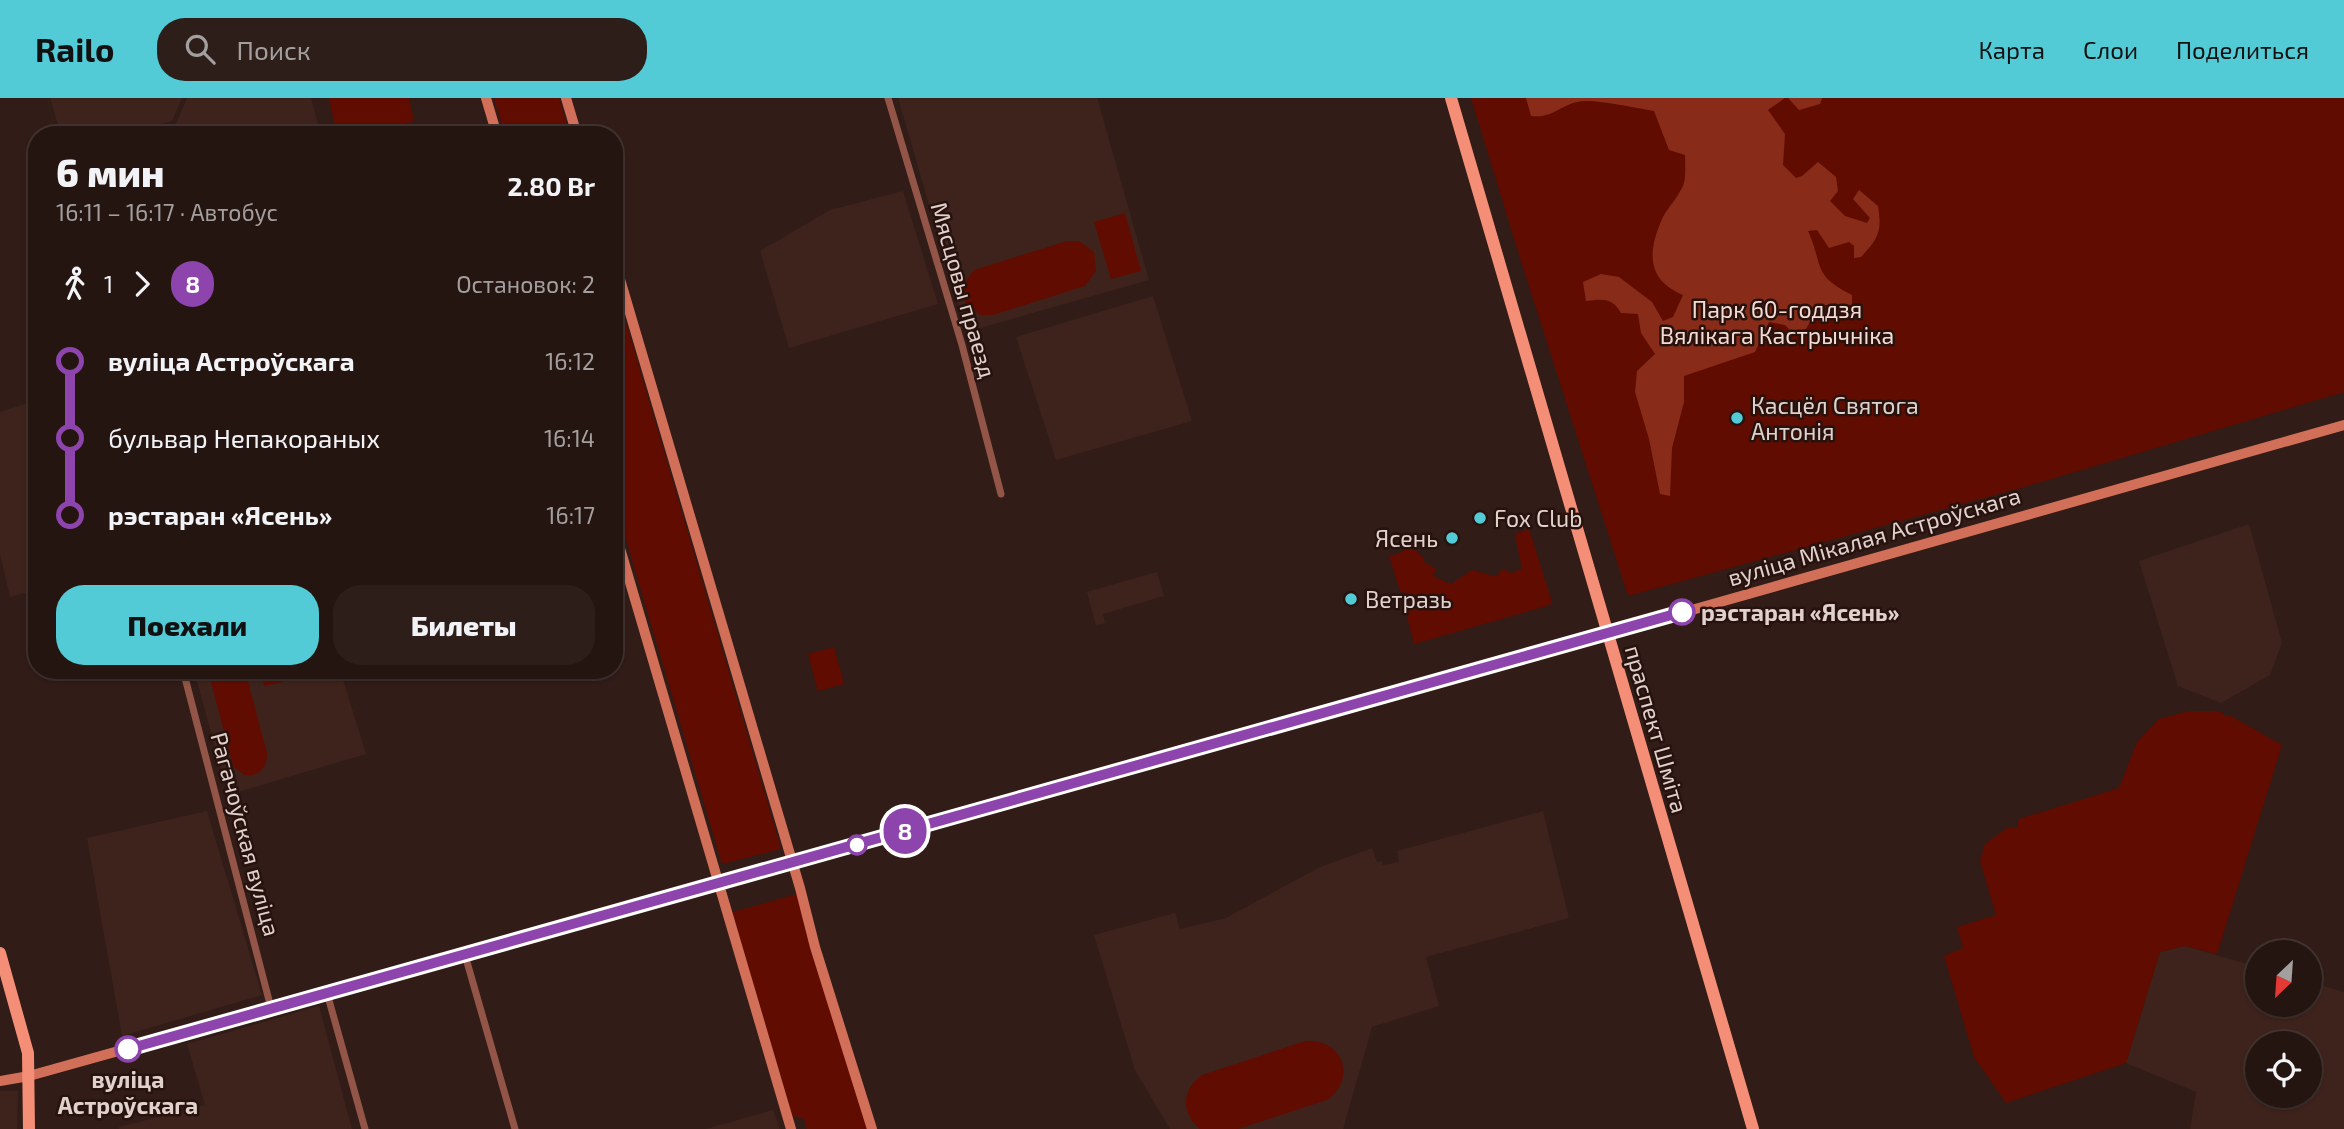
<!DOCTYPE html>
<html lang="ru">
<head>
<meta charset="utf-8">
<style>
	body { margin:0; font-family:"Exo 2",sans-serif; background:#2d1e1a; color:#f1f3f6; height:100vh; display:flex; flex-direction:column; font-size:26px; white-space:nowrap }
	* { box-sizing:border-box; margin:0 }
	p { font-size:23px; color:#a39f9f }
	.icon { flex:none; width:38px; height:38px; fill:none; stroke:currentColor; stroke-width:2; stroke-linecap:round; stroke-linejoin:round }
	.map { position:relative; flex:1; overflow:hidden }
	.details { position:absolute; left:28px; top:28px; width:595px; height:553px; display:flex; flex-direction:column; background:#251511; border-radius:28px; box-shadow:0 2px 5px #0004,0 0 0 2px #423431 }
	.details>* { flex:none }
	.badge { padding:0 14px; border-radius:23px; font-size:24px; line-height:46px }
	.needle { width:46px; rotate:205deg }
	.tools { position:absolute; left:2245px; top:842px; display:grid; gap:14px }
	.tools a { display:grid; place-items:center; width:77px; height:77px; border-radius:50%; background:#251511; box-shadow:0 2px 5px #0004,0 0 0 2px #423431; font-size:35px }
	.map>.badge { position:absolute; translate:-50% -50%; box-shadow:0 0 0 4px #fff }
	.legs { display:flex; align-items:center; gap:10px; height:77px; padding:0 28px; font-size:23px }
	.legs p { margin-inline-start:auto }
	.headline { display:flex; align-items:center; justify-content:space-between; height:119px; padding:0 28px }
	h1 { font-size:38px; font-weight:800; line-height:52px }
	.cta { display:flex; gap:14px; margin-top:auto; padding:14px 28px }
	.cta a { flex:1; height:80px; border-radius:28px; background:#52cbd7; color:#111; font-size:28px; font-weight:800; line-height:80px; text-align:center }
	.cta a+a { background:#2d1e1a; color:#f1f3f6 }
	ul { padding:0 28px; list-style:none }
	li { display:flex; align-items:center; gap:24px; height:77px; font-size:26px }
	li i { display:grid; place-items:center; width:10px; height:100%; margin:0 9px; background:currentColor }
	li i::after { content:''; width:18px; height:18px; margin:-9px; border:5px solid; border-radius:50%; background:#251511 }
	li p { margin-inline-start:auto }
	li:first-child i { background:linear-gradient(#0000 50%,currentColor 0) }
	li:last-child i { background:linear-gradient(currentColor 50%,#0000 0) }
	header { display:flex; align-items:center; gap:42px; box-sizing:border-box; height:98px; padding:0 35px; background:#52cbd7; color:#111 }
	header strong { font-size:33px }
	nav { display:flex; gap:38px; margin-inline-start:auto; font-size:24px }
	.search { width:490px; height:63px; background:#2d1e1a; display:flex; align-items:center; gap:18px; box-sizing:border-box; padding:0 24px; border-radius:28px; color:#a39f9f; font-size:26px }
	.map>svg:first-child { display:block }
</style>
</head>
<body>
<header>
<strong>Railo</strong>
<div class="search"><svg class="icon" aria-label="search" viewBox="0 0 24 24"><circle cx="10" cy="10" r="6"/><path d="M15 15l6 6"/></svg>Поиск</div>
<nav><a>Карта</a><a>Слои</a><a>Поделиться</a></nav>
</header>
<div class="map">
<svg width="2344" height="1031" viewBox="0 0 2344 1031">
	<rect width="100%" height="100%" fill="#311c17"/>
	<!-- built -->
	<path fill="#3e231c" fill-rule="evenodd" d="M50,0h132l-10,23 -50,14h-61z
		M187,0h124l10,37h-146l-2,-5z
		M898,0h199l52,182 -183,52z
		M903,93l35,113 -149,44 -29,-97 70,-41z
		M1153,198l39,125 -136,39 -40,-123z
		M37,302v190l-27,7 -10,-43v-142z
		M2249,426l33,119 -12,32 -49,28 -43,-17 -39,-125z
		M1157,474l7,24 -61,18 2,9 -9,3 -9,-34z
		M194,572h146l26,84 -138,41z
		M207,713l55,184 -140,41 -35,-198z
		M1543,713l26,107 -143,39 13,49 -67,21 -29,102h-173l-35,-59 -41,-135 81,-22 5,16 46,-11 92,-50 54,-20 5,14 5,-1 1,4 16,-3 -2,-11z
		M2185,848l72,21 1,37h52v-22l34,10v137h-154l6,-37 -70,-29 34,-111zM2258,945h52v53h-52z
		M319,908l33,123h-233v-2l86,-22 -18,-61z
		M0,993h18l-1,38h-17z
		M773,1012l7,19h-74z"/>
	<!-- green -->
	<path fill="#610c00" d="M329,0h80l5,23 -47,14h-30z
		M494,0h65l11,37h-65z
		M1471,0h873v294l-320,95 -396,109 -109,-341z
		M1125,115l16,58 -30,8 -17,-57z
		M1067,143h12l15,11 2,19 -11,15 -92,29h-13l-15,-12 -2,-18 11,-15z
		M614,184l167,567 -59,15 -108,-365z
		M1529,431l23,73 -2,3 -136,39 -9,-36 5,-6 -2,-8 -8,-3 -11,-35 11,-3 10,-8 14,13 -1,3 13,8 -3,7 18,8 21,-14 22,6 5,-2 2,-4h5l4,3 12,-4 -7,-35z
		M834,549l10,37 -26,7 -10,-37z
		M212,572h33l22,83c1,15 -9,24 -23,22l-11,-9 -22,-84z
		M261,572h20l2,12 -19,4z
		M2188,613h31l5,4h5l53,30 -65,209 -32,-8 -25,6 -34,111 -120,40 -32,-46 -30,-101 19,-8 -6,-21 39,-12 -16,-54 5,-17 22,-16 10,-1 2,-8 100,-31 18,-46 22,-23z
		M797,796l71,235h-61l-3,-10 -12,-4 -60,-203z
		M1305,943c37,-3 53,37 22,59l-89,29h-38c-20,-16 -18,-40 2,-54z"/>
	<!-- forest -->
	<path fill="#882c19" d="M1526,0h259l-17,12 17,24 -2,31 13,13 6,-2 16,-14 18,15 2,14 -8,10 15,15 22,7 3,-5 -17,-19 6,-9 19,16c4,25 1,32 -17,51l-7,1v-12l-5,-4 -20,6 -12,-18 -9,1c16,36 4,44 44,64v10h-33l-13,24 -12,5 -9,-9 -16,-3 -14,30 -71,24v26l-12,46 -2,48 -10,-2 -11,-55 -14,-47 2,-21 18,-17 -14,-21 -3,-19 -17,-1c-9,-16 -18,-14 -35,-12l-3,-19 18,-8 18,3 33,25 11,19 10,-4 10,-22c-38,-16 -35,-45 -20,-78 6,-11 17,-22 21,-34 2,-8 1,-19 1,-28l-16,-5 -15,-39c-17,-3 -54,-11 -71,-10 -22,2 -29,18 -52,15z
		M1788,0h34l-2,6 -21,6z"/>
	<g fill="none" stroke-linecap="round" stroke-linejoin="round">
		<!-- street -->
		<path stroke="#925547" stroke-width="7" d="M888,0l74,247 39,149
			M183,572l88,338
			M465,857l50,174
			M327,895l38,136"/>
		<!-- secondary -->
		<path stroke="#d26f59" stroke-width="10" d="M486,0l11,37
			M566,0l11,37
			M614,161l186,629 15,59 57,182
			M614,430l177,601
			M0,983l29,-5 1395,-390 920,-261"/>
		<!-- primary -->
		<path stroke="#f48e77" stroke-width="12" d="M1451,0l302,1031
			M0,855l28,100 1,76"/>
	</g>
	<g fill="none" stroke-linecap="round" stroke-linejoin="round">
		<defs>
			<path id="line-1" d="M128,951l1554,-437"/>
		</defs>
		<!-- line-1 casing -->
		<use href="#line-1" stroke="#fff" stroke-width="16"/>
		<!-- line-1 -->
		<use href="#line-1" stroke="#8e44ad" stroke-width="10"/>
	</g>
	<!-- markers -->
	<g fill="#52cbd7" stroke="#27120e" stroke-width="2.5">
		<circle cx="1737" cy="320" r="7"/>
		<circle cx="1480" cy="420" r="7"/>
		<circle cx="1452" cy="440" r="7"/>
		<circle cx="1351" cy="501" r="7"/>
	</g>
	<g fill="#fff" stroke="#8e44ad" stroke-width="3.5">
		<circle cx="1682" cy="514" r="12"/>
		<circle cx="857" cy="747" r="9"/>
		<circle cx="128" cy="951" r="12"/>
	</g>
	<g text-anchor="middle" dominant-baseline="central" stroke-width="5" stroke-linejoin="round" paint-order="stroke">
		<!-- street labels -->
		<g font-size="23" fill="#e0d1cd" stroke="#27120e">
			<text transform="translate(964 192) rotate(74)">Мясцовы праезд</text>
			<text transform="translate(1874 438) rotate(-16)">вуліца Мікалая Астроўскага</text>
			<text transform="translate(1657 631) rotate(74)">праспект Шміта</text>
			<text transform="translate(246 736) rotate(75)">Рагачоўская вуліца</text>
		</g>
		<!-- park labels -->
		<g font-size="23" fill="#f5dad3" stroke="#27120e">
			<text x="1777" y="211">Парк 60-годдзя<tspan x="1777" dy="26">Вялікага Кастрычніка</tspan></text>
		</g>
		<!-- poi labels -->
		<g font-size="23" fill="#e0d1cd" stroke="#27120e" text-anchor="start">
			<text x="1751" y="307">Касцёл Святога<tspan x="1751" dy="26">Антонія</tspan></text>
			<text x="1494" y="420">Fox Club</text>
			<text x="1438" y="440" text-anchor="end">Ясень</text>
			<text x="1365" y="501">Ветразь</text>
		</g>
		<!-- stop labels -->
		<g font-size="23" font-weight="bold" fill="#e0d1cd" stroke="#27120e" text-anchor="start">
			<text x="1701" y="514">рэстаран «Ясень»</text>
			<text x="128" y="981" text-anchor="middle">вуліца<tspan x="128" dy="26">Астроўскага</tspan></text>
		</g>
	</g>
</svg>
<div class="tools">
<a><svg class="needle" viewBox="-14 -14 28 28"><path d="M0-13l5 13h-10z" fill="#e53935"/><path d="M0 13l5-13h-10z" fill="#a39f9f"/></svg></a>
<a><svg class="icon" aria-label="locate" viewBox="0 0 24 24"><circle cx="12" cy="12" r="6"/><path d="M12 2v4M12 18v4M2 12h4M18 12h4"/></svg></a>
</div>
<b class="badge" style="left:905px;top:733px;background:#8e44ad;color:#fff">8</b>
<section class="details">
<div class="headline"><div><h1>6 мин</h1><p>16:11 – 16:17 · Автобус</p></div><b>2.80 Br</b></div>
<div class="legs"><svg class="icon" aria-label="walk" viewBox="0 0 24 24"><circle cx="13" cy="4" r="2"/><path d="M13 8l-2 6 4 7M11 14l-3 7M7 12l3-4h3l4 4"/></svg>1<svg class="icon" aria-label="forward" viewBox="0 0 24 24"><path d="M9 5l7 7-7 7"/></svg><b class="badge" style="background:#8e44ad;color:#fff">8</b><p>Остановок: 2</p></div>
<ul>
<li><i style="color:#8e44ad"></i><b>вуліца Астроўскага</b><p>16:12</p></li>
<li><i style="color:#8e44ad"></i><span>бульвар Непакораных</span><p>16:14</p></li>
<li><i style="color:#8e44ad"></i><b>рэстаран «Ясень»</b><p>16:17</p></li>
</ul>
<div class="cta"><a>Поехали</a><a>Билеты</a></div>
</section>
</div>
</body>
</html>
